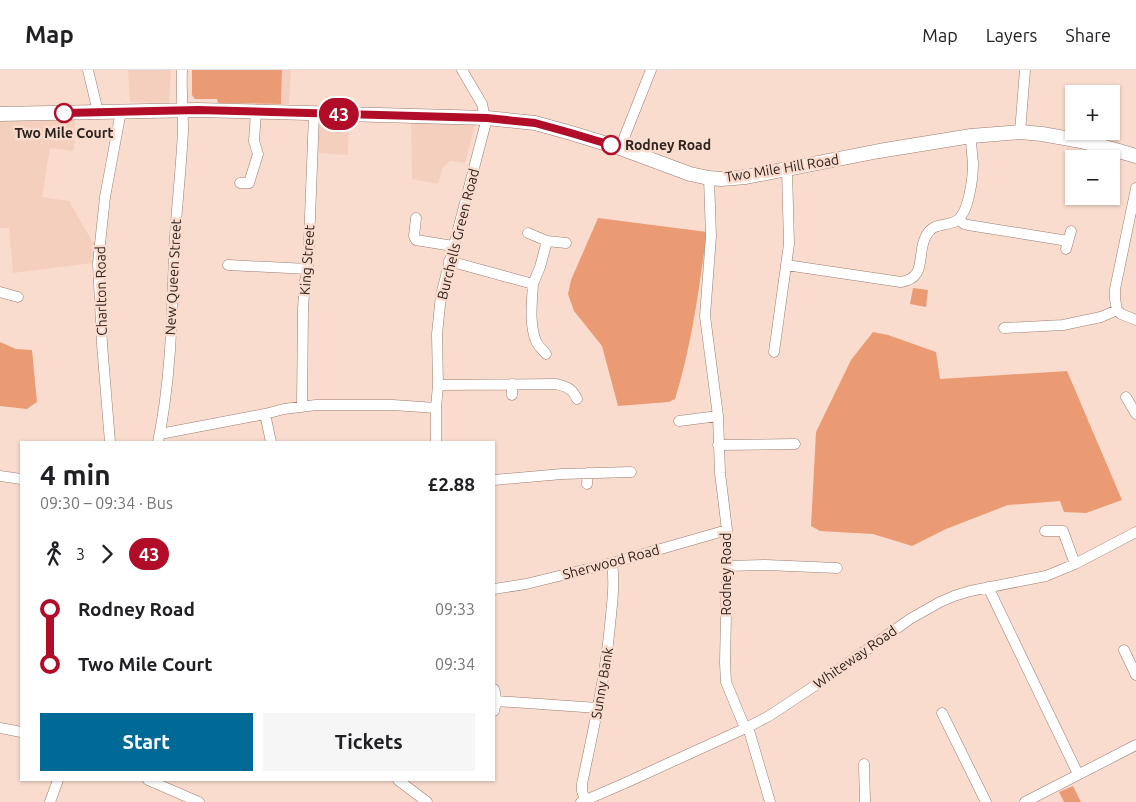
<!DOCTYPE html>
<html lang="en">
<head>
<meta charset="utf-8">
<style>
	body { margin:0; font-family:Ubuntu,sans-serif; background:#f6f6f6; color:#202124; height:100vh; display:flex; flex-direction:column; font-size:19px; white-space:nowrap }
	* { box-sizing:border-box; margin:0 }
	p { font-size:16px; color:#757577 }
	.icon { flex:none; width:28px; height:28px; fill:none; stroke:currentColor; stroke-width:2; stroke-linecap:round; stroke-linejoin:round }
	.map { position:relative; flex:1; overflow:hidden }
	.side { position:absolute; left:20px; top:371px; width:475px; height:340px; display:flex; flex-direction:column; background:#fff; border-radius:0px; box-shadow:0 1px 4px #0004 }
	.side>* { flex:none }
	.badge { padding:0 10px; border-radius:16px; font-size:18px; line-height:32px }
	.tools { position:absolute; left:1065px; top:15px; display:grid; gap:10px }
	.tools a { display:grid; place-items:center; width:55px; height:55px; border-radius:0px; background:#fff; box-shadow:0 1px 4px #0004; font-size:25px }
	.map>.badge { position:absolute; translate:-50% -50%; box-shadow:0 0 0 2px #fff }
	.legs { display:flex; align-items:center; gap:8px; height:55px; padding:0 20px; font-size:16px }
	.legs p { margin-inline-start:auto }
	.summary { display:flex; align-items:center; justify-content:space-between; height:85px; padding:0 20px }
	h1 { font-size:28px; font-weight:600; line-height:38px }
	.button { display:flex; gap:10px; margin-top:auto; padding:10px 20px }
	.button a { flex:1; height:58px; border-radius:0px; background:#006996; color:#fff; font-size:20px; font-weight:600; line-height:58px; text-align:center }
	.button a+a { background:#f6f6f6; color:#202124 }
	ul { padding:0 20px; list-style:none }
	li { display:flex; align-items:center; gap:18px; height:55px; font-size:19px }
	li i { display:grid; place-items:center; width:8px; height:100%; margin:0 6px; background:currentColor }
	li i::after { content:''; width:12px; height:12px; margin:-6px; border:4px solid; border-radius:50%; background:#fff }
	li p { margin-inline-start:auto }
	li:first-child i { background:linear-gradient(#0000 50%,currentColor 0) }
	li:last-child i { background:linear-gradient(currentColor 50%,#0000 0) }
	header { display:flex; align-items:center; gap:30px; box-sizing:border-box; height:70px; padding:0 25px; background:#fff; border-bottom:1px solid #e0e0e0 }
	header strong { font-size:24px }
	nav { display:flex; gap:28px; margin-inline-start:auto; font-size:18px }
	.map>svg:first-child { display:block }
</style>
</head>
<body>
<header>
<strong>Map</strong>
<nav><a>Map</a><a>Layers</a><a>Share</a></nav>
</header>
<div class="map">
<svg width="1136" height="732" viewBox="0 0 1136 732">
	<rect width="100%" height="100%" fill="#fadcce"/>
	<!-- built -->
	<path fill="#f5cfbe" d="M128,0h43l-2,33 -39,-1z
		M282,0h9l-2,34h-8z
		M319,49h30l-1,36 -30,-2z
		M75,50l-1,31 -24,-3 -8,49 27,4 23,40 3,2 -2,20 -80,10 -4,-45h-9v-107z
		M411,51l65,1 -11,41 -15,-2 -8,8 -4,15 -26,-5z"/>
	<!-- green -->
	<path fill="#eb9b74" d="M192,0h90l-1,34 -63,-1 -1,-4h-22l-3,-4z
		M598,148l109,14c-8,56 -15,113 -32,167l-6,3 -51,4 -16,-60 -28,-35 -6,-17 3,-14z
		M913,218l15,2 -2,17 -16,-3z
		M873,262l15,3 48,17 4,27 127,-8 55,129 -36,13 -22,-1 -4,-11 -52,4 -62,24 -34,17 -39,-12 -53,-3 -9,-5 5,-94 35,-72z
		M0,272l16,7 16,1 5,52 -10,7 -27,-3z
		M1073,716l8,16h-17l-5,-10z"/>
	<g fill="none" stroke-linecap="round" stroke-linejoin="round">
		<defs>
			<path id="minor" d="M88,0l10,42
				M462,0l20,34 3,14
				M1020,62l5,-62
				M620,78l31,-78
				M709,108l2,58 -6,80 13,100 2,57 7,57v36l-2,97 1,19 19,46
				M240,113h9l9,-29 -4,-13 2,-29
				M416,148l-2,18 2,4 37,6
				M959,149l5,5 4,1 100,16
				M528,163l19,8 19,2
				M1066,179l5,-18
				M449,191l84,23c-1,18 -4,40 3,57 2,5 7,9 10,13
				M228,195l80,4
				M786,195l115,17c27,-4 15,-29 25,-46 7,-14 19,-9 30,-15 13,-7 17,-44 17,-58 -1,-9 -2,-18 -2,-27
				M533,214l7,-17 7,-26
				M0,222l18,5
				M1117,240l-2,-11v-10l21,-101
				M1117,240l4,4 15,6
				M1004,258l59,-3 38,-8 16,-7
				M774,282l15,-108 -2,-74
				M512,314v11
				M438,315l118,-1c11,3 16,4 21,15
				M1126,327l10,17
				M302,337l1,-99 2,-27 3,-12 6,-155
				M265,344l6,28
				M679,351l39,-5
				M160,364l105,-20 19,-5 32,-4h77l43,3
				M110,372l-8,-98 -4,-81 7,-66 16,-86
				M158,372c13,-62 14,-126 16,-189 2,-41 7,-81 9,-122 0,-20 -2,-41 -1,-61
				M436,372v-34l2,-23 -1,-51 4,-39 46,-177
				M718,375l77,-1
				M0,406l21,3
				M494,410l68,-6 69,-2
				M587,414l1,-11
				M1045,461h18l12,33
				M727,496l39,-1 71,3
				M988,517l90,187
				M494,519l32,-5 86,-21 115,-33
				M1124,580l12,25
				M494,619c3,8 2,14 0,22
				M496,631l102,7
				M942,643l44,89
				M748,657l22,75
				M0,658l21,4
				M864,694l1,38
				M148,710l51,22
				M398,710l29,22
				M585,730l-3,-9v-7c11,-53 23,-105 28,-159 2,-21 5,-41 2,-62
				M50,732l8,-22
				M581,732l42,-18 125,-57 21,-11 62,-41 79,-56 30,-17 14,-6 16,-5 76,-15 29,-12 61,-32
				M1025,732l111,-57"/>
			<path id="major" d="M0,44l198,-4 289,8 48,5 36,10 49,15 70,26 19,4 12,1 25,-2 133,-26 92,-15 49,-4 22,2 39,7 31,8 24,7"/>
		</defs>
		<!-- minor casing -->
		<use href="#minor" stroke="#987d70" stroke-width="11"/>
		<!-- major casing -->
		<use href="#major" stroke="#987d70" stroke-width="15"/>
		<!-- minor -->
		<use href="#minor" stroke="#fff" stroke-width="10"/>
		<!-- major -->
		<use href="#major" stroke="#fff" stroke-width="14"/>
	</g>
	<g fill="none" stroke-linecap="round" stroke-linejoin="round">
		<defs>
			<path id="line-1" d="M64,43l134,-3 289,8 48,5 36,10 40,12"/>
		</defs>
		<!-- line-1 casing -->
		<use href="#line-1" stroke="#fff" stroke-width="11"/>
		<!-- line-1 -->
		<use href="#line-1" stroke="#b10d28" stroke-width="8"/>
	</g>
	<!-- markers -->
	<g fill="#fff" stroke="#b10d28" stroke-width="2.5">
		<circle cx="64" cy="43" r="9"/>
		<circle cx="611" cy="75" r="9"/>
	</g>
	<g text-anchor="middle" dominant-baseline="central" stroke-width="5" stroke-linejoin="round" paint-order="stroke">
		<!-- stop labels -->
		<g font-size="14" font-weight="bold" fill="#2e231e" stroke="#fadcce">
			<text x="64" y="63">Two Mile Court</text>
			<text x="625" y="75" text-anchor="start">Rodney Road</text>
		</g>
		<!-- street labels -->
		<g font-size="14" fill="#2e231e" stroke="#fadcce">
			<text transform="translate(782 98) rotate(-9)">Two Mile Hill Road</text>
			<text transform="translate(458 164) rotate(-76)">Burchells Green Road</text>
			<text transform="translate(307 190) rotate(-86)">King Street</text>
			<text transform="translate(173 207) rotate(-87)">New Queen Street</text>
			<text transform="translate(101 221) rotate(-91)">Charlton Road</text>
			<text transform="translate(611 492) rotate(-15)">Sherwood Road</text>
			<text transform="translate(726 504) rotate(-90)">Rodney Road</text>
			<text transform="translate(855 587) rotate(-35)">Whiteway Road</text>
			<text transform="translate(602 613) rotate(-80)">Sunny Bank</text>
		</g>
	</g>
</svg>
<div class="tools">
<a>+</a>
<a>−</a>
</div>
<b class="badge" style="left:339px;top:44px;background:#b10d28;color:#fff">43</b>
<section class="side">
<div class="summary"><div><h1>4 min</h1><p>09:30 – 09:34 · Bus</p></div><b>£2.88</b></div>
<div class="legs"><svg class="icon" aria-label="walk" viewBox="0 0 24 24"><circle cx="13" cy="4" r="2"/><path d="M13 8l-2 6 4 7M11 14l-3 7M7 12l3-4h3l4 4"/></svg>3<svg class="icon" aria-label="forward" viewBox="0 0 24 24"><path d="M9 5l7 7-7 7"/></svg><b class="badge" style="background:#b10d28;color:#fff">43</b></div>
<ul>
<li><i style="color:#b10d28"></i><b>Rodney Road</b><p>09:33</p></li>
<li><i style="color:#b10d28"></i><b>Two Mile Court</b><p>09:34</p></li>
</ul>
<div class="button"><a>Start</a><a>Tickets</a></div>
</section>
</div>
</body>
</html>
